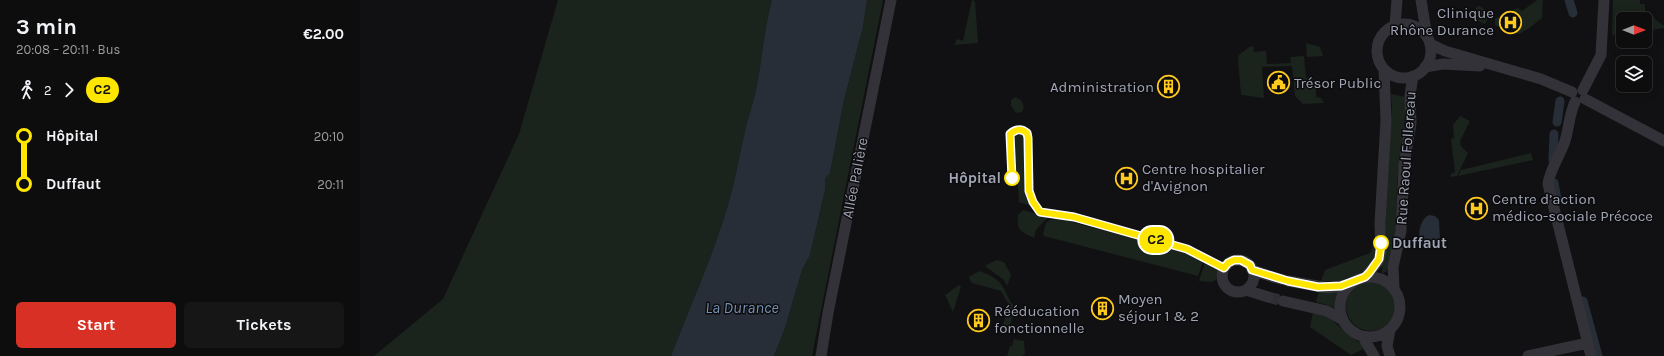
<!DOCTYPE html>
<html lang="en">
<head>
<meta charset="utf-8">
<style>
	body { margin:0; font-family:Karla,sans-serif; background:#161617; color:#f1f3f6; height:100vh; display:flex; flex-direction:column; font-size:15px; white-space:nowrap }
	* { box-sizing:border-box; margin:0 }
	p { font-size:13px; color:#9a9c9e }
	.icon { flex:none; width:22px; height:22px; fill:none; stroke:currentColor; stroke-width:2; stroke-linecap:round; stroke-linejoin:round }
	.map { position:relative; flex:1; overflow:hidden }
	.details { display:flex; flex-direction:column; background:#0d0d0e; width:360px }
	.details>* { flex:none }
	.badge { padding:0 8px; border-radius:13px; font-size:14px; line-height:26px }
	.needle { width:26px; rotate:90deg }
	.buttons { position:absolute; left:1256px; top:12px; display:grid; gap:8px }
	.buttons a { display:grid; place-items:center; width:36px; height:36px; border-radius:6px; background:#0d0d0e; box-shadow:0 2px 10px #0003,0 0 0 1px #2d2d2e; font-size:20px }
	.map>.badge { position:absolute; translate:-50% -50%; box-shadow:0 0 0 2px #fff }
	.legs { display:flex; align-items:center; gap:6px; height:44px; padding:0 16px; font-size:13px }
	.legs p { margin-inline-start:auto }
	.head { display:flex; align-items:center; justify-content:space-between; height:68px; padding:0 16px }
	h1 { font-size:22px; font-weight:700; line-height:30px }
	.button { display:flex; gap:8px; margin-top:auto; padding:8px 16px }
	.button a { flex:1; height:46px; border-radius:6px; background:#d93025; color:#fff; font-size:16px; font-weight:700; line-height:46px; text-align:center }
	.button a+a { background:#161617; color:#f1f3f6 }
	ul { padding:0 16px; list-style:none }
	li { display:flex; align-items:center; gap:14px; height:48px; font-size:15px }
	li i { display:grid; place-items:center; width:6px; height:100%; margin:0 5px; background:currentColor }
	li i::after { content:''; width:10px; height:10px; margin:-5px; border:3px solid; border-radius:50%; background:#0d0d0e }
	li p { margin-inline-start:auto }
	li:first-child i { background:linear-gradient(#0000 50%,currentColor 0) }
	li:last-child i { background:linear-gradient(currentColor 50%,#0000 0) }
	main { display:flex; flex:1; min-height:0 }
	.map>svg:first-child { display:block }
</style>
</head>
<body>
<main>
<section class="details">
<div class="head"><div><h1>3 min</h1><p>20:08 – 20:11 · Bus</p></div><b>€2.00</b></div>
<div class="legs"><svg class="icon" aria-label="walk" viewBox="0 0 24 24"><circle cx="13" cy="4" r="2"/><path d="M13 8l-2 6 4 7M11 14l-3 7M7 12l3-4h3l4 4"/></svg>2<svg class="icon" aria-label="forward" viewBox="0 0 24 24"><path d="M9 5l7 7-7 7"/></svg><b class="badge" style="background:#ffe600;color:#111">C2</b></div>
<ul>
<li><i style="color:#ffe600"></i><b>Hôpital</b><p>20:10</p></li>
<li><i style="color:#ffe600"></i><b>Duffaut</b><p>20:11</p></li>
</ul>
<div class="button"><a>Start</a><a>Tickets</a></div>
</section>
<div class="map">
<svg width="1304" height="356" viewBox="0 0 1304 356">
	<rect width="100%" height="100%" fill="#111113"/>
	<!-- green -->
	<path fill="#1b231d" d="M198,0h214c-8,29 -10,60 -16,90 -3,14 -8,27 -11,41 -4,17 -7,34 -11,51 -14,60 -41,116 -63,174h-297l69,-57 76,-165z
		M507,0h16l-71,356h-38l11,-28 17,-58 8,-15 15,-65v-13l5,-4 14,-73 19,-73z
		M612,0l3,1 3,42 -24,2 3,-6 6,2z
		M1177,0h6l-1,18 -14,11 -9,5 -24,-9v-6l23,-11 4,3z
		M1253,0h27v4h5v9l5,-1 6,8 8,6v2l-19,3v-12h-22v15l-11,1z
		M1118,6c8,1 12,11 7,18 -7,-3 -14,-4 -12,-13z
		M946,43l14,4 3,9 -16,1z
		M893,46l1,6 12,-1 1,13 24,-1 -1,-6 14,-1 2,22h7v3h3v16l5,1 3,5 -21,1 -8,-8 -3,-30 -30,1 2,31 -23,-3 -3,-35 1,-5 10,-8z
		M1031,94l15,3 -2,34 -7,51 -1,46 -9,43 -5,3c-1,-10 5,-19 5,-29 -4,-46 2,-93 5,-138z
		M655,97l6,3 3,7 -2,5 -6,1 -5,-7v-6z
		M1100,116l10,5 -10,20 1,5 7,7 -11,23 -6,1v-3l4,-2 -4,-33 3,-1 -1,-13z
		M659,134l6,2 1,3 1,53 4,14 -12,-4v-2l-5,-61 1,-3z
		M1171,153l2,7 -75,16 3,-6z
		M663,210l25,7 -12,13 -2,8c-12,-6 -18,-7 -16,-23z
		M696,218l130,34 17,9 -5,15 -154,-40 -1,-2 3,-11 4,-3h4z
		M1017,229c-1,8 1,21 -2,28 -10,20 -34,26 -54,24l4,-11 45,-17 5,-10z
		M637,260l7,2 7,13 -4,11 -3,-6 -18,-13v-2z
		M845,263l12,5 -1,12 -5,2 -12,-1z
		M619,271c9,3 19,7 24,16 4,7 6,14 12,20l-6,23 -7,-2 7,-23 -8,-14 -29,-8 -3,-5 1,-2z
		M986 306a25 25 0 1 1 50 0a25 25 0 1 1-50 0Z
		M599,285l2,2 -8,25 -8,-17z
		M959,291h21l-3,4 -1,14 -5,-3 -15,-4z
		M953,312c16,1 23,13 35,22 6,5 12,8 17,14l-14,7 -41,-28z
		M654,339l10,2 1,13 -3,2h-15l3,-10h2z"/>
	<!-- water -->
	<path fill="#272e37" d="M412,0h95l-4,27 -19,73 -14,73 -5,5v12l-15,65 -8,15 -17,58 -11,28h-103c22,-58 49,-114 63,-174 4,-17 7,-34 11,-51 3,-14 8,-27 11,-41 6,-30 8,-61 16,-90z
		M1069,215l6,1 4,4 1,20 -4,5 -7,2 -7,-2c-6,-8 -2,-26 7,-30z"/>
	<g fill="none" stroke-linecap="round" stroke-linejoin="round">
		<!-- canal -->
		<path stroke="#272e37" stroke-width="9" d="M1209,0l4,13
			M1197,122l3,-21
			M1193,160l1,-26
			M1194,183l3,16
			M1223,301l15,55"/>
		<!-- minor-tunnel -->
		<path stroke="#2e2f33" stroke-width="11" stroke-dasharray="11 5.5" stroke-linecap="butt" d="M913,277l15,4
			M908,297l15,4"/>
		<!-- minor -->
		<path stroke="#323238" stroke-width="11" d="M1061,0l6,37
			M1017 51a27 27 0 1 1 54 0a27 27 0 1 1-54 0Z
			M1035,25l2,-25
			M1070,44l15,7 96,28 31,13
			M1065,67l18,-3 37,2
			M1223,90l18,-35 3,-55
			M1225,99l79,42
			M1215,102c-6,13 -6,26 -10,39 -5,15 -15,28 -17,43l43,172
			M862 276a16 16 0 1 1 32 0a16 16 0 1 1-32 0Z
			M892,270l21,7
			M980 307a30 30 0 1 1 60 0a30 30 0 1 1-60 0Z
			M1005,277l13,-15 3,-10 -1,-29 6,-103 -2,-51
			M928,281l41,7 22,-4
			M1034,288l-1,-21 8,-36 3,-66 7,-42 -1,-28 3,-19
			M886,290l22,7
			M923,301l44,10 16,9
			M1030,330l-3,16 3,10
			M1003,337l11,19
			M461,356l7,-43 63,-313
			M1168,356l60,-13"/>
	</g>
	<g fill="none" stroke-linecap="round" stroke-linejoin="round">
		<defs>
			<path id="line-1" d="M652,178l-2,-44c6,-5 11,-6 17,-1l1,5 1,53 4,11 7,10 34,5 113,32 37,19 4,-5 6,-3h7l9,5 2,5 36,11 30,6 23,-1 24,-9 4,-4 10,-14 2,-16"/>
		</defs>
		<!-- line-1 casing -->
		<use href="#line-1" stroke="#fff" stroke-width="9"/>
		<!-- line-1 -->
		<use href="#line-1" stroke="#ffe600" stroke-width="6"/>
	</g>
	<!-- icons -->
	<defs>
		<symbol id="hospital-ring" viewBox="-11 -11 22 22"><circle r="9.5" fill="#0c0c0e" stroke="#ffc91d" stroke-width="1.5"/><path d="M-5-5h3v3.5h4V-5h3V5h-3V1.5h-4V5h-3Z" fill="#ffc91d"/></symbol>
		<symbol id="civic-ring" viewBox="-11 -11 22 22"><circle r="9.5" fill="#0c0c0e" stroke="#ffc91d" stroke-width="1.5"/><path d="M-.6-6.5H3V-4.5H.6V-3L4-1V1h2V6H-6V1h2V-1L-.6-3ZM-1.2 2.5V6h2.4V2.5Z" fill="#ffc91d"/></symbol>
		<symbol id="building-ring" viewBox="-11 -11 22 22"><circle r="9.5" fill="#0c0c0e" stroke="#ffc91d" stroke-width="1.5"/><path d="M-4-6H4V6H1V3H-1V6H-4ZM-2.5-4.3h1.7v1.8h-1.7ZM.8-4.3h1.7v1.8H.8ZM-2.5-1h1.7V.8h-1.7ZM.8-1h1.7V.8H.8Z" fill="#ffc91d"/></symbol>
	</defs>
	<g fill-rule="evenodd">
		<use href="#hospital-ring" x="1138" y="10" width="25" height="25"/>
		<use href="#civic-ring" x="906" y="70" width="25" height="25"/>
		<use href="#building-ring" x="796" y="74" width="25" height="25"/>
		<use href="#hospital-ring" x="754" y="166" width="25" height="25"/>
		<use href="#hospital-ring" x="1104" y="196" width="25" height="25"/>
		<use href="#building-ring" x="730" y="296" width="25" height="25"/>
		<use href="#building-ring" x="606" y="308" width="25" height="25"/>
	</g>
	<!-- markers -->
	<g fill="#fff" stroke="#ffe600" stroke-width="2">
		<circle cx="652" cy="178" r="7"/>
		<circle cx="1021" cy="243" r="7"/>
	</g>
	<g text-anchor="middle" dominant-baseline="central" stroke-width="3" stroke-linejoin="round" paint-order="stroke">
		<!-- poi labels -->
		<g font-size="15" fill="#a1a5b5" stroke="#0c0c0e" text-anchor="start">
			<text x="1134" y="13" text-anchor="end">Clinique<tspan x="1134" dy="17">Rhône Durance</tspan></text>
			<text x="934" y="83">Trésor Public</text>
			<text x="794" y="87" text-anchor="end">Administration</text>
			<text x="782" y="169">Centre hospitalier<tspan x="782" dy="17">d'Avignon</tspan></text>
			<text x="1132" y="199">Centre d’action<tspan x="1132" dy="17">médico-sociale Précoce</tspan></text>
			<text x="758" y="299">Moyen<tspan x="758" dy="17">séjour 1 &amp; 2</tspan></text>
			<text x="634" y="311">Rééducation<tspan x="634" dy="17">fonctionnelle</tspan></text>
		</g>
		<!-- street labels -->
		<g font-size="15" fill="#a1a5b5" stroke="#0c0c0e">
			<text transform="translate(1046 158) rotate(-86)">Rue Raoul Follereau</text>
			<text transform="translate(495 178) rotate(-79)">Allée Palière</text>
		</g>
		<!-- stop labels -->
		<g font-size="15" font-weight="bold" fill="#a1a5b5" stroke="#0c0c0e" text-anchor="end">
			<text x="641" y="178">Hôpital</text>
			<text x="1032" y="243" text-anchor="start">Duffaut</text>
		</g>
		<!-- water labels -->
		<g font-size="16" font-style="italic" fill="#7590b3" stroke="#0c0c0e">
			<text x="382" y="307">La Durance</text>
		</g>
	</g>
</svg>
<div class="buttons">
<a><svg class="needle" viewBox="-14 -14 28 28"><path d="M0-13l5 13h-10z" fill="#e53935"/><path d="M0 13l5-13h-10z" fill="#9a9c9e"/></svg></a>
<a><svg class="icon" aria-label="layers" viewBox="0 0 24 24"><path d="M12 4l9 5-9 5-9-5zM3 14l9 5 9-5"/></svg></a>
</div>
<b class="badge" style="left:796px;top:240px;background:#ffe600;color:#111">C2</b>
</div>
</main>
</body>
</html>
